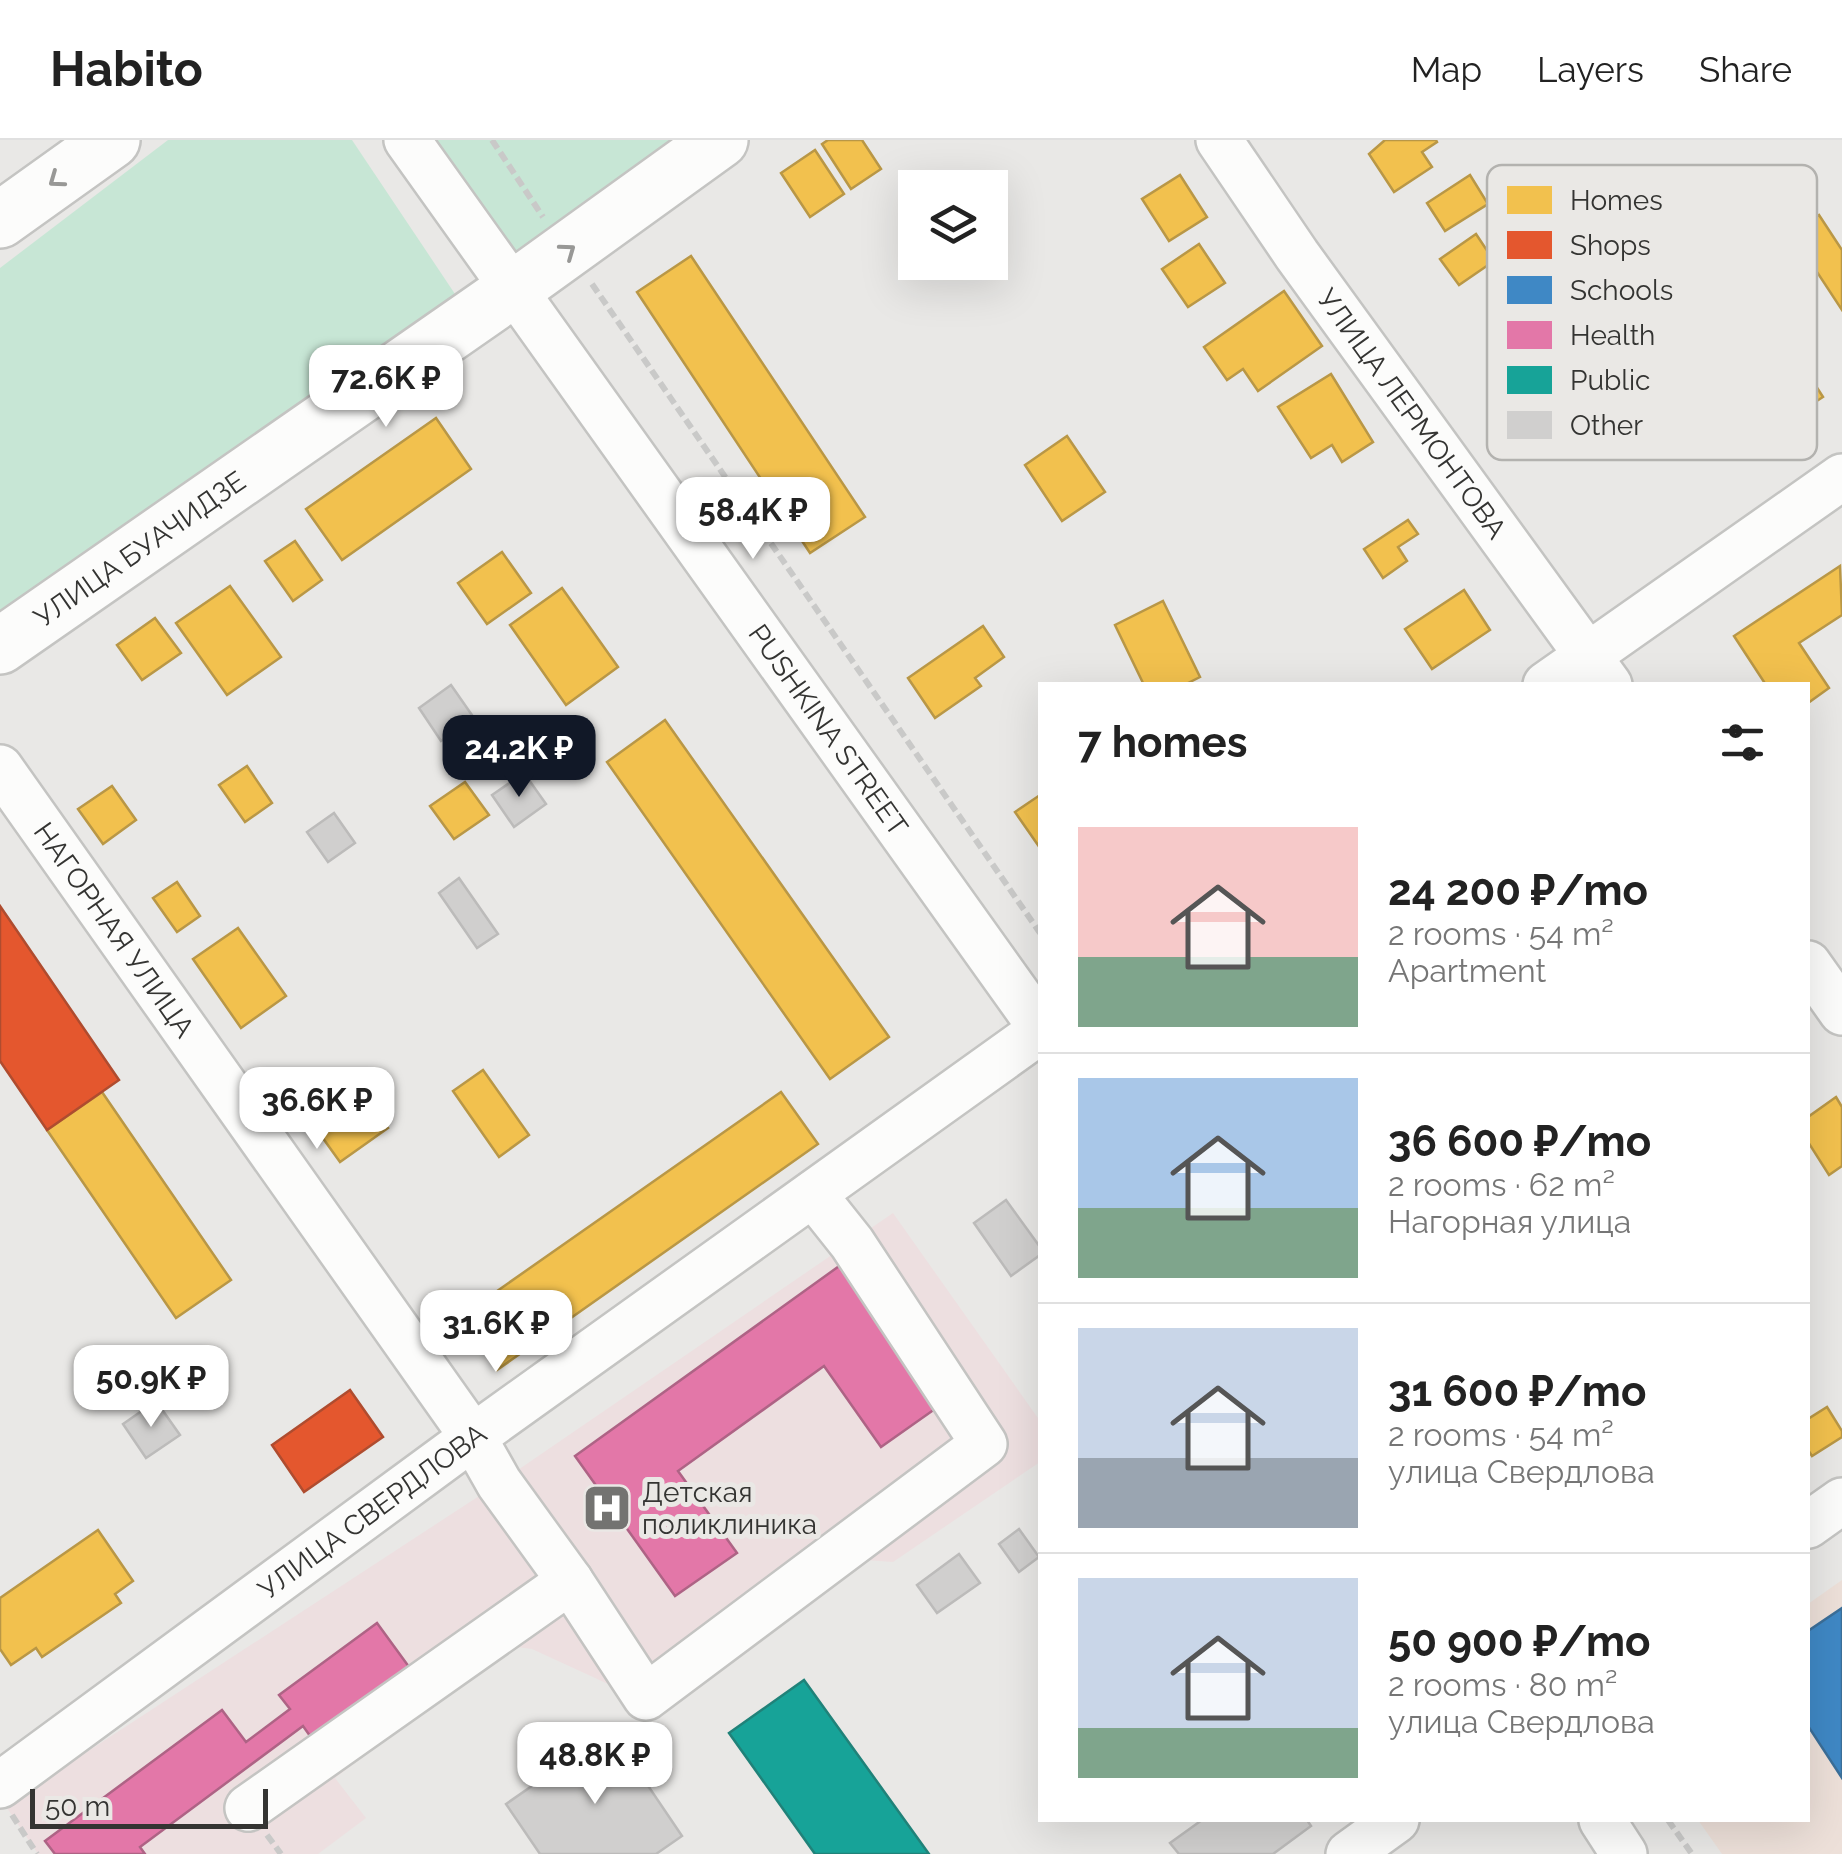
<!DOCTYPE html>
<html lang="en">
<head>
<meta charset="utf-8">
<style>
	:root { --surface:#fff; --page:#f2f2f2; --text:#222; --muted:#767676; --line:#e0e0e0; --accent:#111827 }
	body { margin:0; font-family:Raleway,sans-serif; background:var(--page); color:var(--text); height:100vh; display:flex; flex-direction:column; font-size:38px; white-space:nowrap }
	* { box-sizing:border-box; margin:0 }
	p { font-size:32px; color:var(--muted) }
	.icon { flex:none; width:55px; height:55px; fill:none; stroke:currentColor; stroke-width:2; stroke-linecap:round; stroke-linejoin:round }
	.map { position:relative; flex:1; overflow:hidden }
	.details { position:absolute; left:1038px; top:542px; width:772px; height:1140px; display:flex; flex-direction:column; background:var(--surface); border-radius:0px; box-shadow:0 10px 40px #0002 }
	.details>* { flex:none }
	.fabs { position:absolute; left:898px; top:30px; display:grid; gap:20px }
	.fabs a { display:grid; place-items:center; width:110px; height:110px; border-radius:0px; background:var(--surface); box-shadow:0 10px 40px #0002; font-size:50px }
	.scale { position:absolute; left:30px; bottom:25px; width:238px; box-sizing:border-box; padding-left:10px; border:5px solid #343432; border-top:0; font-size:28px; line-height:35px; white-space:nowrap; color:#343432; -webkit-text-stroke:8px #eae8e5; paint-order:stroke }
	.price { position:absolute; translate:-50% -85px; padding:0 22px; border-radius:20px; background:#fff; color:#222; font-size:32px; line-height:65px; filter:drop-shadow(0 2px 5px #0008) }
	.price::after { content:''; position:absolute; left:50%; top:60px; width:30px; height:22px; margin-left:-15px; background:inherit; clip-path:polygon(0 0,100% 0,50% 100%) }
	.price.active { background:var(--accent); color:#fff }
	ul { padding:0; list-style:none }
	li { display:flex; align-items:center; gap:30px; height:250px; padding:0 40px }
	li+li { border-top:2px solid var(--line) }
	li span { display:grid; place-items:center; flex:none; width:280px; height:200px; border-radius:0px; color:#555 }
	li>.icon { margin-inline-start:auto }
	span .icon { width:120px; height:120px; fill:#fffc; stroke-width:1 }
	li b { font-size:42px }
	h2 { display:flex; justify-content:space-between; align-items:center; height:120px; padding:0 40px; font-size:42px }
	header { display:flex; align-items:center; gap:60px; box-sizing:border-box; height:140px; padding:0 50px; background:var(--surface); border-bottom:2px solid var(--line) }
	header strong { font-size:48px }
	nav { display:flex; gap:55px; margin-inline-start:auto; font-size:35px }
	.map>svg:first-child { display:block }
	.education { fill:#ede0d9 }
	.medical { fill:#eddfe0 }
	.park { fill:#c7e6d5 }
	.homes { fill:#f2c14e; stroke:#b99746; stroke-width:2.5 }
	.shops { fill:#e4572e; stroke:#af4c2f; stroke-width:2.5 }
	.schools { fill:#3f88c5; stroke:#3c6f99; stroke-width:2.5 }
	.health { fill:#e377a8; stroke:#ae6385; stroke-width:2.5 }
	.public { fill:#17a398; stroke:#208279; stroke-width:2.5 }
	.building { fill:#d0cfce; stroke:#bcbbba; stroke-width:2.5 }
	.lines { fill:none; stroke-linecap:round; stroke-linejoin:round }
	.minor-casing { stroke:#c4c4c2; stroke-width:50 }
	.major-casing { stroke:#c4c4c2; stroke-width:60 }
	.path { stroke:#c9c9c8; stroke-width:6; stroke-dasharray:10 5; stroke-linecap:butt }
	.minor { stroke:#fcfcfb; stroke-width:45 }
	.major { stroke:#fcfcfb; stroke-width:55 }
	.oneway { stroke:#989896 }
	.labels { text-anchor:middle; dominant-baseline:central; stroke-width:10; stroke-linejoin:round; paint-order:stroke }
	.street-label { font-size:28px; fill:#343432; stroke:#eae8e5 }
	.poi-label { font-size:28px; fill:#343432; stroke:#eae8e5; text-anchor:start }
	.key { fill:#eae8e5; stroke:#b3b2af; stroke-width:2.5 }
	.key-label { font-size:28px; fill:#343432 }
</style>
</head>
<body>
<header>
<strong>Habito</strong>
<nav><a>Map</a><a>Layers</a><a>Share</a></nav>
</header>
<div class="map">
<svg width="1842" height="1714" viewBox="0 0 1842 1714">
	<rect width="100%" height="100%" fill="#e9e8e6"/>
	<polygon class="education" points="1842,1440 1842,1714 1722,1714 1698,1680 1808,1680 1808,1464"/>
	<polygon class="medical" points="893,1073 1040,1281 1040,1322 893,1422 851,1419 619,1549 532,1509 517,1507 502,1512 335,1638 366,1678 318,1714 38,1714 7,1668 21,1655 499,1343"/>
	<g class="park">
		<polygon points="168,0 352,0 457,157 0,484 0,128"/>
		<polygon points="425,0 680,0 507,122"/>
	</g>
	<g class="homes">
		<polygon points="828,0 862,0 881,29 851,49 822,4"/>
		<polygon points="1385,0 1436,0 1437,2 1422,12 1432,27 1394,52 1369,14"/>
		<polygon points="815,10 844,54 810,77 781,33"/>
		<polygon points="1180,35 1207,77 1169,101 1142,59"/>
		<polygon points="1470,35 1488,64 1445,91 1427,63"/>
		<polygon points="1819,75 1842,110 1842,170 1792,94"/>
		<polygon points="1476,94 1494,121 1459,145 1440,119"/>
		<polygon points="1199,104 1225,143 1188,167 1162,129"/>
		<polygon points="691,116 865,377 810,413 637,152"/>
		<polygon points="1284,151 1322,206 1258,251 1243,229 1227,240 1204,207"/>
		<polygon points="1792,209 1823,257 1783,283 1753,235"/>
		<polygon points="1331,234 1373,302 1342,322 1332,305 1311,318 1278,267"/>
		<polygon points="436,278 471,329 342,420 306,369"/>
		<polygon points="1067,296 1105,352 1062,381 1025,325"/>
		<polygon points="1408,380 1418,394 1398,407 1407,421 1383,438 1364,409"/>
		<polygon points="295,401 322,440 293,461 265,421"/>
		<polygon points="502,412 531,453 487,484 458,443"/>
		<polygon points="1840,426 1842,475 1799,503 1829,548 1808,563 1808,545 1766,545 1734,496"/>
		<polygon points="230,446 281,517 227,555 176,483"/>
		<polygon points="562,448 618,527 566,565 510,485"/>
		<polygon points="1464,450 1490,490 1432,529 1405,489"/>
		<polygon points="1163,461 1200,537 1184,545 1144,545 1115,485"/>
		<polygon points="155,478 181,513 142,540 117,505"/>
		<polygon points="983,486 1004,517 975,538 981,546 935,578 908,538"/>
		<polygon points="665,580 889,897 830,939 607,622"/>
		<polygon points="247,626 272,663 245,682 219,645"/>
		<polygon points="465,642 489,675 454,699 430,666"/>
		<polygon points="112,646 136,680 103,704 78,669"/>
		<polygon points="1040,655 1040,708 1015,672"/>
		<polygon points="177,742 200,776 177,792 153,758"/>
		<polygon points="238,788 286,856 241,888 193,819"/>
		<polygon points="483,930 529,995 499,1017 453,951"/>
		<polygon points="356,942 388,988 340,1022 307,976"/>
		<polygon points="102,952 231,1140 176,1178 47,990"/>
		<polygon points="781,952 818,1004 497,1230 460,1177"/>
		<polygon points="1836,957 1842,967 1842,1026 1829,1035 1808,1002 1808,977"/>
		<polygon points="1827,1267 1842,1291 1842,1297 1812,1316 1808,1310 1808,1279"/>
		<polygon points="98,1390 133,1441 115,1454 121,1463 42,1517 36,1508 11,1525 0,1509 0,1458"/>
	</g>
	<g class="shops">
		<polygon points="0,766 119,940 47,990 0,921"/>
		<polygon points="350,1250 383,1297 304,1352 272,1305"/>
	</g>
	<polygon class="schools" points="1842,1468 1842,1638 1808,1586 1808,1491"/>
	<g class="health">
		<polygon points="842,1124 942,1264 881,1307 824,1226 678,1331 737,1413 675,1456 575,1316"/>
		<polygon points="377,1483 412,1531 315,1603 303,1586 140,1707 145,1714 55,1714 45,1701 222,1570 246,1602 290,1569 279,1555"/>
	</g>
	<polygon class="public" points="804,1540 929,1714 815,1714 729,1593"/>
	<g class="building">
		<polygon points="451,545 474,578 441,601 419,568"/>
		<polygon points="524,633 546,664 514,687 492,655"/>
		<polygon points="334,673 355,703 328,722 307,692"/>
		<polygon points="459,738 498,794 477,808 439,753"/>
		<polygon points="1006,1060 1040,1107 1040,1115 1011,1136 974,1083"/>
		<polygon points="156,1261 180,1295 146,1318 123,1284"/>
		<polygon points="1019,1389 1039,1417 1019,1432 999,1404"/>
		<polygon points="959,1414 980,1443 937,1473 917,1445"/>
		<polygon points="611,1591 682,1696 656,1714 540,1714 506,1664"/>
		<polygon points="1202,1680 1307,1680 1311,1686 1273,1714 1179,1714 1170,1703"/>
	</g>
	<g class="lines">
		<g class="minor-casing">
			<g id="minor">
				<path id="s1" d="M 407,0 L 1040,886"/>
				<path id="s2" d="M 1219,0 L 1297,115 L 1609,545"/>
				<polyline points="1546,545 1842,337"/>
				<path id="s3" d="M 0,628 L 473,1297 L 499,1343 L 570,1441"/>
				<polyline points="1808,824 1842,872"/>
				<polyline points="1808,1385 1842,1361"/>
				<path id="s4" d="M 0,1645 L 473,1297 L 1040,891"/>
				<polyline points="248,1668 570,1441 646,1557 984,1304 852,1103 813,1054"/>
				<polyline points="1602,1680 1624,1714"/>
				<polyline points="1349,1714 1396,1680"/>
			</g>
		</g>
		<g class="major-casing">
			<g id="major">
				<polyline points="0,80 112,0"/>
				<path id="s5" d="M 0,506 L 512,150 L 720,0"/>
			</g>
		</g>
		<g class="path">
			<polyline points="492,0 543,77"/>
			<polyline points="592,144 1040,793"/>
			<polyline points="12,1675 37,1714"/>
			<polyline points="1668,1680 1692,1714"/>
			<polyline points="267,1695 281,1714"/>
		</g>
		<use href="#minor" class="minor"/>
		<use href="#major" class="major"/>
	</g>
	<defs><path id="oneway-chevron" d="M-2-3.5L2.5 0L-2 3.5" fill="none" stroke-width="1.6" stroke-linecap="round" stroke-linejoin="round" transform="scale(2.5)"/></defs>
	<g class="oneway">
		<use href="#oneway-chevron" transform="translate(56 40) rotate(144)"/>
		<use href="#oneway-chevron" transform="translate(568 111) rotate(-36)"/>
	</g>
	<defs>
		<g id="hospital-square" transform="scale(2.5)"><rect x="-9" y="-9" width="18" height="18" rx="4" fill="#737371" stroke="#eae8e5"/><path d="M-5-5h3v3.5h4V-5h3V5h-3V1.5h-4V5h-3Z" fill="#fff"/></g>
	</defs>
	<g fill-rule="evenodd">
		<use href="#hospital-square" x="607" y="1368"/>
	</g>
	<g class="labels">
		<g class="street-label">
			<text stroke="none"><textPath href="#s2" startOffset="335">УЛИЦА ЛЕРМОНТОВА</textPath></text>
			<text stroke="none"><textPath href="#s5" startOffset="170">УЛИЦА БУАЧИДЗЕ</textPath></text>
			<text stroke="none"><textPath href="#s1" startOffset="725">PUSHKINA STREET</textPath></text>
			<text stroke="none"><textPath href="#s3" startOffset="198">НАГОРНАЯ УЛИЦА</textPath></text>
			<text stroke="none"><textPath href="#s4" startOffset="462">УЛИЦА СВЕРДЛОВА</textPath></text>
		</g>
		<g class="poi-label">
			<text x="642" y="1352">Детская<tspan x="642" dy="32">поликлиника</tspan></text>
		</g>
	</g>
	<rect x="1487" y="25" width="330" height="295" rx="15" class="key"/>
	<rect x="1507" y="46" width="45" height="28" fill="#f2c14e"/>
	<rect x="1507" y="91" width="45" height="28" fill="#e4572e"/>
	<rect x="1507" y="136" width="45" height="28" fill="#3f88c5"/>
	<rect x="1507" y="181" width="45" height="28" fill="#e377a8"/>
	<rect x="1507" y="226" width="45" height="28" fill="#17a398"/>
	<rect x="1507" y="271" width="45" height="28" fill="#d0cfce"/>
	<g class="key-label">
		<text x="1570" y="70">Homes</text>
		<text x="1570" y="115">Shops</text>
		<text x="1570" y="160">Schools</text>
		<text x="1570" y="205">Health</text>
		<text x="1570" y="250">Public</text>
		<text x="1570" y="295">Other</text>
	</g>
</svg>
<div class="fabs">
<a><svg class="icon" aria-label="layers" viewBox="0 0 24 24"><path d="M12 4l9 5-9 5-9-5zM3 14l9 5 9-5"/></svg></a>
</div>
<div class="scale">50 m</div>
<b class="price" style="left:386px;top:290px">72.6K ₽</b>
<b class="price" style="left:753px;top:422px">58.4K ₽</b>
<b class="price active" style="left:519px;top:660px">24.2K ₽</b>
<b class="price" style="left:317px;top:1012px">36.6K ₽</b>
<b class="price" style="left:496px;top:1235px">31.6K ₽</b>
<b class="price" style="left:151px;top:1290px">50.9K ₽</b>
<b class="price" style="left:595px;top:1667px">48.8K ₽</b>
<section class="details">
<h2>7 homes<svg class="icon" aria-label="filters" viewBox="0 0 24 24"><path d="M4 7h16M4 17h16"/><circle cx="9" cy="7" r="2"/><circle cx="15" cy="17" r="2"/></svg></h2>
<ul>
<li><span style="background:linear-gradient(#f6c9c9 65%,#7fa58c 0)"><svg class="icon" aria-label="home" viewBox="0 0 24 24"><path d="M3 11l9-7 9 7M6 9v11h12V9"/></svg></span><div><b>24 200 ₽/mo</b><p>2 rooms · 54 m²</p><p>Apartment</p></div></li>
<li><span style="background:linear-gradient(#a9c7e8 65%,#7fa58c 0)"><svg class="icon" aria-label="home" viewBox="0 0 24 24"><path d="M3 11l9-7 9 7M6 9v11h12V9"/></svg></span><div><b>36 600 ₽/mo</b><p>2 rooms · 62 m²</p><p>Нагорная улица</p></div></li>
<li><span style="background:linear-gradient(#c9d6e8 65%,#9aa5b1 0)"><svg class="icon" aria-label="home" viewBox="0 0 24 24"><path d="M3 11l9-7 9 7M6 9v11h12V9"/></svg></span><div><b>31 600 ₽/mo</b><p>2 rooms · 54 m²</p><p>улица Свердлова</p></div></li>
<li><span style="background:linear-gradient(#c9d6e8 75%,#7fa58c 0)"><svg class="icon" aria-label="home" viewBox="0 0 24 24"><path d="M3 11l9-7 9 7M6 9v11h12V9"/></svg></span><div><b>50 900 ₽/mo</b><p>2 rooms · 80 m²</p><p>улица Свердлова</p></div></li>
</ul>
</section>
</div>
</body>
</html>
